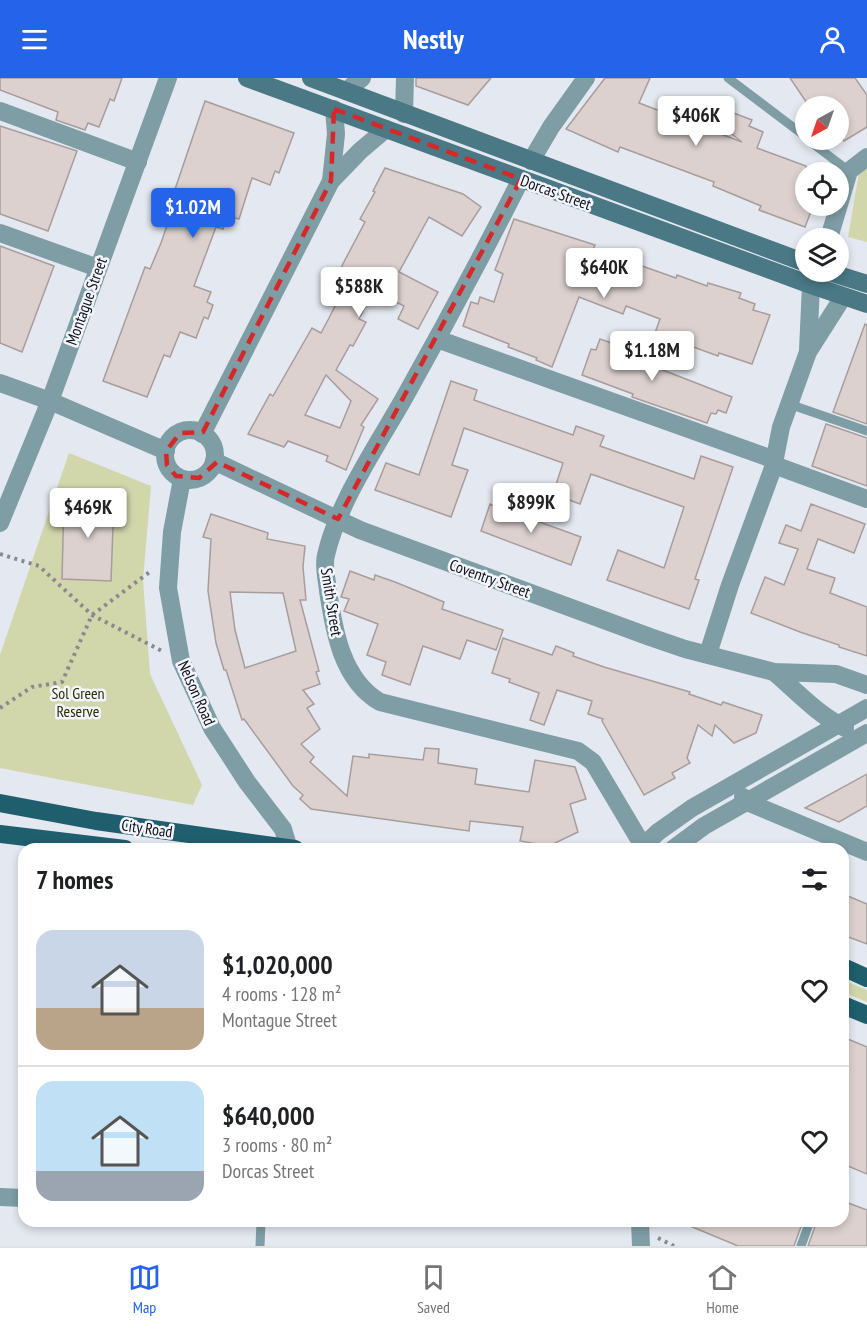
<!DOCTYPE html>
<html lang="en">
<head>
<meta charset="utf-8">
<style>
	:root { --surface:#fff; --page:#f6f6f6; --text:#202124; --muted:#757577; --line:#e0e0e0; --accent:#2563eb }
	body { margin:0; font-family:"PT Sans Narrow",sans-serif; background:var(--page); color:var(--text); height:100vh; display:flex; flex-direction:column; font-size:22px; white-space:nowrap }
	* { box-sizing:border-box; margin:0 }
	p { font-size:20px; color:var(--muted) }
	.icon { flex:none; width:33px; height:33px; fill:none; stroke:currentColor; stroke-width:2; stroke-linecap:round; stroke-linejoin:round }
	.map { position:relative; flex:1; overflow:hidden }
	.details { position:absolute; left:18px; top:765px; width:831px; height:384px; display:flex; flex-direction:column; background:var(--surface); border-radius:18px; box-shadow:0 3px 9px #0003 }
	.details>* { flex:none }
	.needle { width:39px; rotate:220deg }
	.buttons { position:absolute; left:795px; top:18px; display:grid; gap:12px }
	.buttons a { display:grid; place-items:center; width:54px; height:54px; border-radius:50%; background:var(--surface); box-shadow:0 3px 9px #0003; font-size:30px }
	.price { position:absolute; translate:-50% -51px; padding:0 14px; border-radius:6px; background:#fff; color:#222; font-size:20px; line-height:39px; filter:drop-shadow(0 2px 3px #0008) }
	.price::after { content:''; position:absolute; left:50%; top:36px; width:18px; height:14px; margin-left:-9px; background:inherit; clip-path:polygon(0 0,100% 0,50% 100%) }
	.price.on { background:var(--accent); color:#fff }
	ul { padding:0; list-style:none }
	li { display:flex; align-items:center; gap:18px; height:150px; padding:0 18px }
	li+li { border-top:2px solid var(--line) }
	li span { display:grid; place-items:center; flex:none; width:168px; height:120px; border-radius:18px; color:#555 }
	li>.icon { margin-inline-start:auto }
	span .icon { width:72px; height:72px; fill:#fffc; stroke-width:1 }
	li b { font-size:26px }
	h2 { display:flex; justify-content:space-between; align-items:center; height:72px; padding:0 18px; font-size:26px }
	header { display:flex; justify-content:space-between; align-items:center; height:78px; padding:0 18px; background:var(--accent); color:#fff; font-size:27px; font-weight:700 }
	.dock { display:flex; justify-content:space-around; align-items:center; height:84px; border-top:2px solid var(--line); background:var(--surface); font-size:16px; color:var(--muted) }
	.dock a { display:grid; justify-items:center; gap:3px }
	.dock .on { color:var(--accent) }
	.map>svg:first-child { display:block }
	.green { fill:#d1d6ab }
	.building { fill:#dcd1cf; stroke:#a79d9b; stroke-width:1.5; fill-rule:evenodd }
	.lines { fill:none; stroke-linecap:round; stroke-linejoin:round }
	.path { stroke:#888a90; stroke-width:4; stroke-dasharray:3 4.5; stroke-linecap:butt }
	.lane { stroke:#7f9da5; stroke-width:9 }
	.street { stroke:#7f9da5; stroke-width:18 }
	.secondary { stroke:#4a7885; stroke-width:18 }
	.primary { stroke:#1e5e6d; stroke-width:18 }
	.marked { fill:none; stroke:#d62828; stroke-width:4.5; stroke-dasharray:12 8; stroke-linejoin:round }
	.labels { text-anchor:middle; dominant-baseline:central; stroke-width:5; stroke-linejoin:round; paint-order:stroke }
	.street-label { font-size:16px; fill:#101114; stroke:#f2f5fe }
	.park-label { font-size:16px; fill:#2b2e00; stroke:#f2f5fe }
</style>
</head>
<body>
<header><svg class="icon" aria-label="menu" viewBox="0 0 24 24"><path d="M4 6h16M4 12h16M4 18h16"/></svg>Nestly<svg class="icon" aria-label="person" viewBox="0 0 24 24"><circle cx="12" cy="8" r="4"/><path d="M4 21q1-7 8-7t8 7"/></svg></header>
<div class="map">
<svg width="867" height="1168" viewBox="0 0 867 1168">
	<rect width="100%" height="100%" fill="#e4e8f0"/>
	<g class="green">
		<polygon points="867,91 867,164 848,159 859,95"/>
		<polygon points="69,375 151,408 143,502 150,596 202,707 193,727 0,690 0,577"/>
		<polygon points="843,902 867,912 867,924 843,914"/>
	</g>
	<g class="building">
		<polygon points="0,0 122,0 114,23 110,21 99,49 88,45 85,52 56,42 58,34 0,12"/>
		<polygon points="416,0 491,0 468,27 416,8"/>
		<polygon points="605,0 650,0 639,25 742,64 689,22 691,19 752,42 749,48 763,54 757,70 806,88 806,128 813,128 805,149 759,132 761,128 713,108 714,104 620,69 618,74 566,51"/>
		<polygon points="790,0 855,0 867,17 867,49 844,63 838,54 838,28 809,28"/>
		<polygon points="205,23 294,55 279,95 275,93 270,107 252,100 239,141 228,138 223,151 216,149 194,208 211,214 207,224 213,227 208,241 204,239 196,260 180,254 170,279 164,277 147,319 103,303 145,189 150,191 161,165 174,127 170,126"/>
		<polygon points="0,48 77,73 48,153 0,136"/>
		<path d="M 385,90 L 463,116 L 481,129 L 462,158 L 429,139 L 399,194 L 438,214 L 418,251 L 398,241 L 404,228 L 374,212 L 359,241 L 366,244 L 353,268 L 350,267 L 336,292 L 378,321 L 361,347 L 364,349 L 346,392 L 326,383 L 328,378 L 288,363 L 284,369 L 248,356 L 270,316 L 273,318 L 312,250 L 321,255 L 329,240 L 336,226 L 325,220 L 365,144 L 360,141 L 375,114 L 373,113 ZM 326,297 L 351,323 L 340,350 L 305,337 Z"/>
		<polygon points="514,141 595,167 590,179 625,192 628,183 676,200 677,197 707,208 708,205 741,215 739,220 755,226 753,232 770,237 752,286 719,275 718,278 655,255 660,241 626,228 623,236 579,219 552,289 536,282 537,280 508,269 509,266 463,248 471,224 478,226 480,219 494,224 503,196 495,192"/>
		<polygon points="0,168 54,188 22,274 0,265"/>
		<polygon points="865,246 867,247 867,346 833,334"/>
		<polygon points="600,261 658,281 655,289 732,319 726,335 718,332 716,336 711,335 707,345 632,319 633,316 582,297 591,271 596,272"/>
		<polygon points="451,303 477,312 474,322 573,357 576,348 604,358 600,368 694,401 701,378 733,389 695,501 699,502 689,531 607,502 618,472 664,490 684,429 591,396 580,426 553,416 563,385 464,350 452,387 468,392 451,439 375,412 386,385 419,397"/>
		<polygon points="826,346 867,360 867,408 812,388"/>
		<polygon points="64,420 114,421 111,503 62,501"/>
		<polygon points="490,426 581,459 571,487 481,453"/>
		<polygon points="811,426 865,446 854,475 818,461 807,491 835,500 830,515 867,529 867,578 839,569 839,567 800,554 751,535 765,499 784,507 798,471 779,465 786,447 801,453"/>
		<path d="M 211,436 L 268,455 L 267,461 L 305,468 L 303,489 L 306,522 L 300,522 L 319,593 L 316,594 L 320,606 L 303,612 L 314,626 L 307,630 L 320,651 L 301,666 L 314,679 L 310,684 L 347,718 L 353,678 L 369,680 L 369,676 L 423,682 L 425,670 L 439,671 L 438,685 L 477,691 L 475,706 L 529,714 L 535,682 L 575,689 L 586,721 L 570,726 L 578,754 L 549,768 L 520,763 L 523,749 L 470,743 L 469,753 L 311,731 L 300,721 L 303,717 L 293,708 L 244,641 L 242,642 L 226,592 L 224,592 L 216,565 L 208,513 L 211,461 L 203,459 ZM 230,514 L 283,515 L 296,573 L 245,590 L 235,552 Z"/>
		<polygon points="350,493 374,502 375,497 395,504 444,524 442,531 503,552 496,572 467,562 460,581 423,568 410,607 382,597 386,584 367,577 378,546 344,533 349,521 341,519"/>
		<polygon points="503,560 552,577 556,568 574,575 573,578 604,589 690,614 689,616 721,627 723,624 762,637 756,655 734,665 715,647 712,658 698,647 687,680 690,685 672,695 675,700 644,717 602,643 603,641 588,636 592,623 557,612 544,647 530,642 539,615 509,604 510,601 492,595"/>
		<polygon points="867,696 867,728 839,744 805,730"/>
		<polygon points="843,816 867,826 867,866 843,857"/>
		<polygon points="843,959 867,969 867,1096 843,1086"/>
		<polygon points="843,1123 867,1132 867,1168 808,1168 817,1143 843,1143"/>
		<polygon points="678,1143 803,1143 794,1168 738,1168"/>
	</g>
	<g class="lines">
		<g class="path">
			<polyline points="0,476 39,488 92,537 162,573"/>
			<polyline points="0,630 32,609 62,604 92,537 151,493"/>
			<polyline points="658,1160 674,1168"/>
		</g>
		<g class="lane">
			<polyline points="728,0 806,59"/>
			<polyline points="808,62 849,93"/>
			<polyline points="789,326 867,353"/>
			<polyline points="260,1168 261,1143"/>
			<polyline points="801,1168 810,1143"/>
		</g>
		<g class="street">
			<polyline points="346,13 362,0"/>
			<polyline points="0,33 138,84"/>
			<polyline points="404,36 405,0"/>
			<polyline points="531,83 551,49 586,0"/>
			<path d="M 521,101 C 483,176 444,249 403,322 C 376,369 338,425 326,477 C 323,488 327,501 328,513 C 334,553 342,602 380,624 L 578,673 L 593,684 L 643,768"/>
			<polyline points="331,103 336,56 334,31"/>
			<polyline points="0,155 98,190"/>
			<polyline points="829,160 849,93 867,79"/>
			<polyline points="437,261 775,382"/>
			<polyline points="808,272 811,207"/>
			<polyline points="0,305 50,323 166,373"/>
			<circle cx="190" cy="377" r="25"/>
			<polyline points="202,356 331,103 360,73 386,51"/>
			<polyline points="214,383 360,452 650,559 685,571 774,594 836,596 867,607"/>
			<polyline points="774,387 867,421"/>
			<polyline points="182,401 172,454 168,510 181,583 212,650 247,704 283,751 289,771"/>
			<polyline points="0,445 50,323 168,0"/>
			<polyline points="708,576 730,507 773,390 781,349 808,274 843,219"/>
			<path d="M 774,594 C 796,613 818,637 845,650"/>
			<polyline points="743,719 747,724 867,774"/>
			<polyline points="640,771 658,754 692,730 867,630"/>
			<polyline points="673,771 704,748 867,655"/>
			<polyline points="0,1119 24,1120"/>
			<polyline points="640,1143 641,1168"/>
		</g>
		<g class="secondary">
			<polyline points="247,0 811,207 867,226"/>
			<polyline points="311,0 806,185"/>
			<polyline points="829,194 867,206"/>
		</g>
		<g class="primary">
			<polyline points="0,725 96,743 295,771"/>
			<polyline points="0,756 125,771"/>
			<polyline points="843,889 867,900"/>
			<polyline points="843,927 867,937"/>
		</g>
	</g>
	<path class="marked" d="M 334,31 L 521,101 L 338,441 L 217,384 L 199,400 L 176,398 L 167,387 L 166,373 L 180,355 L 203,354 L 331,103 Z"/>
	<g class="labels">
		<g class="street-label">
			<text transform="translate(556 114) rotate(20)">Dorcas Street</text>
			<text transform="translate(86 223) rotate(-70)">Montague Street</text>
			<text transform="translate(490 500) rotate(20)">Coventry Street</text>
			<text transform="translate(332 524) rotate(81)">Smith Street</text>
			<text transform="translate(197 615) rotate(66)">Nelson Road</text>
			<text transform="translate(147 750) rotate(8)">City Road</text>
		</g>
		<g class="park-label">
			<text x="78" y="615">Sol Green<tspan x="78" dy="18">Reserve</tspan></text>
		</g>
	</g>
</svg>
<div class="buttons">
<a><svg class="needle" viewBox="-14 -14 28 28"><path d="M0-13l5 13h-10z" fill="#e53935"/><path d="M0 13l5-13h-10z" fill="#757577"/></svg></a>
<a><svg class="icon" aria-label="locate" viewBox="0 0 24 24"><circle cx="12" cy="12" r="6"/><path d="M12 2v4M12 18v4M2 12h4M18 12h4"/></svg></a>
<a><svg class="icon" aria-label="layers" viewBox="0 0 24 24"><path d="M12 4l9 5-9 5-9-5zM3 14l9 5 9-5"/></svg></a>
</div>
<b class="price" style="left:696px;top:69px">$406K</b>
<b class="price on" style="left:193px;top:161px">$1.02M</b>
<b class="price" style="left:604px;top:221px">$640K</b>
<b class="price" style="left:359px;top:240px">$588K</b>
<b class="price" style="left:652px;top:304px">$1.18M</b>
<b class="price" style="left:531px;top:456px">$899K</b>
<b class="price" style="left:88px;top:461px">$469K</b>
<section class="details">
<h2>7 homes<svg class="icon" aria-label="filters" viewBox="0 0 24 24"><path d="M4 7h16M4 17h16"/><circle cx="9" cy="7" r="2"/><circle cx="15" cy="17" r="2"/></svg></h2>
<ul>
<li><span style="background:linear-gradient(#c9d6e8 65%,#b9a48a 0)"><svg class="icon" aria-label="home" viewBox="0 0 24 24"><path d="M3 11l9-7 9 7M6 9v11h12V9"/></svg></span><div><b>$1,020,000</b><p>4 rooms · 128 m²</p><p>Montague Street</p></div><svg class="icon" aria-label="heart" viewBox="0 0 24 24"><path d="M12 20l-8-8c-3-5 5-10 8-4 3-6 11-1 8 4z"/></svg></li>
<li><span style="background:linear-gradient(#bfe0f5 75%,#9aa5b1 0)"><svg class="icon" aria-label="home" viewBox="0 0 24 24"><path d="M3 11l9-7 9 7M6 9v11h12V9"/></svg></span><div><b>$640,000</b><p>3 rooms · 80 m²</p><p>Dorcas Street</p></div><svg class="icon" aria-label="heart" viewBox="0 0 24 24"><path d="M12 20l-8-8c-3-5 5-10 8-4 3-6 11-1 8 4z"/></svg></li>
</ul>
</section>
</div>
<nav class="dock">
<a class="on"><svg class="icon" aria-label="map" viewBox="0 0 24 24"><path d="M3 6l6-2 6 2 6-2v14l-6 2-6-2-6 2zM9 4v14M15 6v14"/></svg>Map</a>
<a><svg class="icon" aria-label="saved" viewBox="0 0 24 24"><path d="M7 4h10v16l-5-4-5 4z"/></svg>Saved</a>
<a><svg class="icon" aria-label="home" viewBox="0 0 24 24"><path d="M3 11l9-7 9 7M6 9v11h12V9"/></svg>Home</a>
</nav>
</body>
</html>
